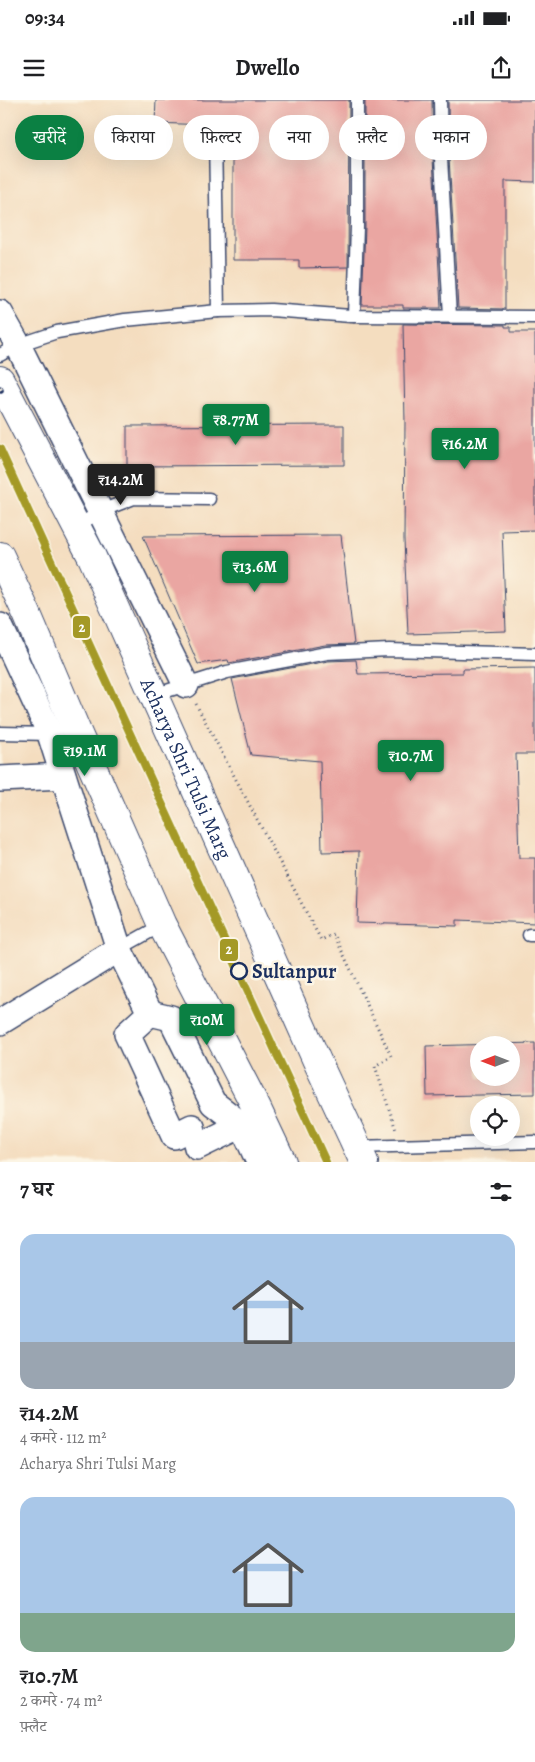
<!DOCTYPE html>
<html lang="hi">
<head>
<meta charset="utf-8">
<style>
	:root { --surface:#fff; --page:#f2f2f2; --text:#202124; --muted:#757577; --accent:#0b8043 }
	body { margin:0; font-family:Alegreya,"Noto Serif Devanagari",serif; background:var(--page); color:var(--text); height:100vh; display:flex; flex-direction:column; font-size:19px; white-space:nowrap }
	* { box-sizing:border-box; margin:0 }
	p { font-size:16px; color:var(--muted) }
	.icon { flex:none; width:28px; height:28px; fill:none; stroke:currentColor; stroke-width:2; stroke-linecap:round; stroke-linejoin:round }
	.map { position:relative; height:1062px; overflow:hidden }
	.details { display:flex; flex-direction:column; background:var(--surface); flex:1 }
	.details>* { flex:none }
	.top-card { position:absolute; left:15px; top:15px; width:505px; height:45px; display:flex; gap:10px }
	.needle { width:32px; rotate:270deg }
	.tools { position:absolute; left:470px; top:936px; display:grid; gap:10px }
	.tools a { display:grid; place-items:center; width:50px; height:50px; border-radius:50%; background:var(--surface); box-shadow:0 5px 20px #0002; font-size:25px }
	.price { position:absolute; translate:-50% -42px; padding:0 11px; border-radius:5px; background:var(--accent); color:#fff; font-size:16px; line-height:32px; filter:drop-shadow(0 1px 2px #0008) }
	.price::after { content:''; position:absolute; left:50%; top:30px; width:15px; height:11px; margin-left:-8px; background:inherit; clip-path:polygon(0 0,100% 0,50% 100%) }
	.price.active { background:#222; color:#fff }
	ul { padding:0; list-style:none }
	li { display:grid; align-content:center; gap:10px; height:265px; padding:0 20px }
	li span { display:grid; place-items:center; height:155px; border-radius:15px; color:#555 }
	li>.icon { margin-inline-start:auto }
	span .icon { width:90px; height:90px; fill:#fffc; stroke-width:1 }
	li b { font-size:21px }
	h2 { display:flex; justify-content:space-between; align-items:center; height:60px; padding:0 20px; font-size:21px }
	.chip { padding:0 18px; border-radius:22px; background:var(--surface); box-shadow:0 5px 20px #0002; font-size:18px; line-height:45px }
	.chip.active { background:var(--accent); color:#fff }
	.status { display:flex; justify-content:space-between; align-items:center; height:35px; padding:0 25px; background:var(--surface); direction:ltr }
	.status svg { height:14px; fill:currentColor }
	header { display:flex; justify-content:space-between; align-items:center; height:65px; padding:0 20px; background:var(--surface); font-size:22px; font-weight:600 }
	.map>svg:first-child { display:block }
	.building { fill:#eaa6a2; fill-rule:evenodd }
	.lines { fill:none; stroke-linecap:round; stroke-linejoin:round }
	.service-casing { stroke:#3c496d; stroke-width:15 }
	.minor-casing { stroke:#3c496d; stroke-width:28 }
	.trunk-casing { stroke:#3c496d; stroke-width:30 }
	.path { stroke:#3c496d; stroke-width:3; stroke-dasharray:1 4; stroke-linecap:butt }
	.service { stroke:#fff; stroke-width:12 }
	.minor { stroke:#fff; stroke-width:25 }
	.trunk { stroke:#fff; stroke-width:28 }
	.rail-casing { stroke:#1b2f5e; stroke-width:5.5 }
	.rail { stroke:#fcf5e5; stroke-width:4; stroke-dasharray:11; stroke-linecap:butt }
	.metro-1-casing { stroke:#fcf5e5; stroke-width:11 }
	.metro-1 { stroke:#a49926; stroke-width:8 }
	.stop-dot { fill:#fcf5e5; stroke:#1b2f5e; stroke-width:2.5 }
	.labels { text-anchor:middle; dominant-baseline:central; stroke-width:5; stroke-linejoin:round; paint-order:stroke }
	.street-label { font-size:20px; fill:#1b2f5e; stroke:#fcf5e5 }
	.stop-label { font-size:20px; font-weight:bold; fill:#1b2f5e; stroke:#fcf5e5; text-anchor:start }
	.line-badge { stroke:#fcf5e5; stroke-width:2 }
	.badge-label { font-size:14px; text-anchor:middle; font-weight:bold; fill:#fff }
</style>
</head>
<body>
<div class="status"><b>09:34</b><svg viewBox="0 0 49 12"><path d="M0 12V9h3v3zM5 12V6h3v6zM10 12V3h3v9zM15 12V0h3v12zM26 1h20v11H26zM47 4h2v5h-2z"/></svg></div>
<header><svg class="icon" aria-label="menu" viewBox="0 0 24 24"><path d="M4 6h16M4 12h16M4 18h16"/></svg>Dwello<svg class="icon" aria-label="share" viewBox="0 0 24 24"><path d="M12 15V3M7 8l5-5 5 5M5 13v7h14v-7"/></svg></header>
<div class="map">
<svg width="535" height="1062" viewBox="0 0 535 1062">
	<rect width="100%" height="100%" fill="#fcf5e5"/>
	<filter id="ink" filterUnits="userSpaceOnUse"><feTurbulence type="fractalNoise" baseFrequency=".02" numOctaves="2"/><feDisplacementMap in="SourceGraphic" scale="10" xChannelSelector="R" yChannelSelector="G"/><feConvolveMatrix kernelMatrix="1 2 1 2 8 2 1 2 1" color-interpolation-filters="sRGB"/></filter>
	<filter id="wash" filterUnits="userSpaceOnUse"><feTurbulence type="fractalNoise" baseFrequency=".0096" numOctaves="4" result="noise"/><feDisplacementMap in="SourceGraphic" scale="20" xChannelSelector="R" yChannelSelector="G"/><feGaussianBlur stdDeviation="1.12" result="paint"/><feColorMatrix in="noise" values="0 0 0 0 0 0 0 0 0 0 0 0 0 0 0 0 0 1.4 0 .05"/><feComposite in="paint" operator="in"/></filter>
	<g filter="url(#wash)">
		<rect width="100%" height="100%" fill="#f4ddbf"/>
		<g id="blocks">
			<g class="building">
				<polygon points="156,0 349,0 348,167 299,168 299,160 233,160 233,26 155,23"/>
				<polygon points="365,0 432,0 433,58 441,208 403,208 403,205 362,205 365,127"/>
				<polygon points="448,0 535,0 535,82 505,81 505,209 458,208 449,58"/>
				<polygon points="403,224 505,225 505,227 511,227 511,232 535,232 535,430 502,431 506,531 408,534 404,439 405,322"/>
				<polygon points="344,325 344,365 127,366 127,326"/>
				<polygon points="341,435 354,544 325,545 229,563 228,560 198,564 143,436"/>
				<polygon points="356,560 358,574 463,573 463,569 535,568 535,654 516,654 519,758 535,758 535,823 457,820 457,826 357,823 359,751 322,752 320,661 251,655 232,579 328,561"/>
				<path d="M 535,943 L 535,994 L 427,996 L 426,946 ZM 479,945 L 511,945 L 511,978 L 479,978 Z"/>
			</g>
		</g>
	</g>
	<g filter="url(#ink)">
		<use href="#blocks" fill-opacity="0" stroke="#3c496d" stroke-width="1"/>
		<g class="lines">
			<g class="service-casing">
				<g id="service">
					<polyline points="440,0 441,58 450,216"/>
					<polyline points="215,35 218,211"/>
					<polyline points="354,216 357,127 357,0"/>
					<polyline points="0,255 18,245 57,232 125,220 218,211 271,210 351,216 535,217"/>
					<polyline points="76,427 101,411 134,398 209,399"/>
					<polyline points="154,595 227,572 327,553 389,550 535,554"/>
					<polyline points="0,633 52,634"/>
					<polyline points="529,835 535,835"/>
					<polyline points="119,849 162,825"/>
					<polyline points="357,1047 535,1042"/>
				</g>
			</g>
			<g class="minor-casing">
				<g id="minor">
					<polyline points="0,213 18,245 186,585"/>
					<polyline points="0,526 50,634 119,849 150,913 127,934 174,1036 192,1027 197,1047 242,1025 259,1062"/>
					<polyline points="0,679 63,676"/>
					<polyline points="150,913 171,918 213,1003 242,1025"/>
					<polyline points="0,922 119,849"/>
				</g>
			</g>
			<g class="trunk-casing">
				<g id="trunk">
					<path id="s1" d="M 0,280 L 92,457 L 317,961 L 364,1062"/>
					<polyline points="0,456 27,514 77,632 162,825 257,1009 282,1062"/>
				</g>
			</g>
			<polyline class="path" points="196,604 321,840 334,834 391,956 375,966 396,1030"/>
			<use href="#service" class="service"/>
			<use href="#minor" class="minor"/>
			<use href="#trunk" class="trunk"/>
			<g class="rail-casing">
				<polyline id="rail" points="0,288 1,290"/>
			</g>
			<use href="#rail" class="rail"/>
			<g class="metro-1-casing">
				<polyline id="metro-1" points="0,349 326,1062"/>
			</g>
			<use href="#metro-1" class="metro-1"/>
		</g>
	</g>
	<circle class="stop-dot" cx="239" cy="871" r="8"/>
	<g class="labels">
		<g class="street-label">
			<text stroke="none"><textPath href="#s1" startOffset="431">Acharya Shri Tulsi Marg</textPath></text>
		</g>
		<g class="stop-label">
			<text x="252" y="871">Sultanpur</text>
		</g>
	</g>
	<g class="line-badge">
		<rect x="72" y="515" width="19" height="24" rx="5" fill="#a49926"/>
		<rect x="219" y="838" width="20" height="24" rx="5" fill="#a49926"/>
	</g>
	<g class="badge-label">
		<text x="82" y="532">2</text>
		<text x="229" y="854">2</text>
	</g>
</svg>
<div class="tools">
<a><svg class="needle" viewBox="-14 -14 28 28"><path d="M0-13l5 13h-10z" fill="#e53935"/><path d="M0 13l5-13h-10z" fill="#757577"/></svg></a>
<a><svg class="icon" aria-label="locate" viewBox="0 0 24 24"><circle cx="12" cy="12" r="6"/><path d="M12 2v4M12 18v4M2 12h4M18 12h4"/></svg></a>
</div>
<b class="price" style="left:236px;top:346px">₹8.77M</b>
<b class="price" style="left:465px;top:370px">₹16.2M</b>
<b class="price active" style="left:121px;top:406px">₹14.2M</b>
<b class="price" style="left:255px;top:493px">₹13.6M</b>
<b class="price" style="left:85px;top:677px">₹19.1M</b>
<b class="price" style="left:411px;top:682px">₹10.7M</b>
<b class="price" style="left:207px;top:946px">₹10M</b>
<div class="top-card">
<a class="chip active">खरीदें</a>
<a class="chip">किराया</a>
<a class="chip">फ़िल्टर</a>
<a class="chip">नया</a>
<a class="chip">फ़्लैट</a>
<a class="chip">मकान</a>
</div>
</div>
<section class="details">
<h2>7 घर<svg class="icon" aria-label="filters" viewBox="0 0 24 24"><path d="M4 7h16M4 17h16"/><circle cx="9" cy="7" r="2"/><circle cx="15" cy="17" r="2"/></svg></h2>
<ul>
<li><span style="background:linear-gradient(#a9c7e8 70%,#9aa5b1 0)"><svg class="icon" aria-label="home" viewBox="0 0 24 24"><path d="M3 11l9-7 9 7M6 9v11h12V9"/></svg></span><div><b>₹14.2M</b><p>4 कमरे · 112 m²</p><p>Acharya Shri Tulsi Marg</p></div></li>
<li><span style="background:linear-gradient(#a9c7e8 75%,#7fa58c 0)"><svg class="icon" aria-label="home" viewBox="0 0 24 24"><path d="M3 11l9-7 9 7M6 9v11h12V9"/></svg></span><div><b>₹10.7M</b><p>2 कमरे · 74 m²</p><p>फ़्लैट</p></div></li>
</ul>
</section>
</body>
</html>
